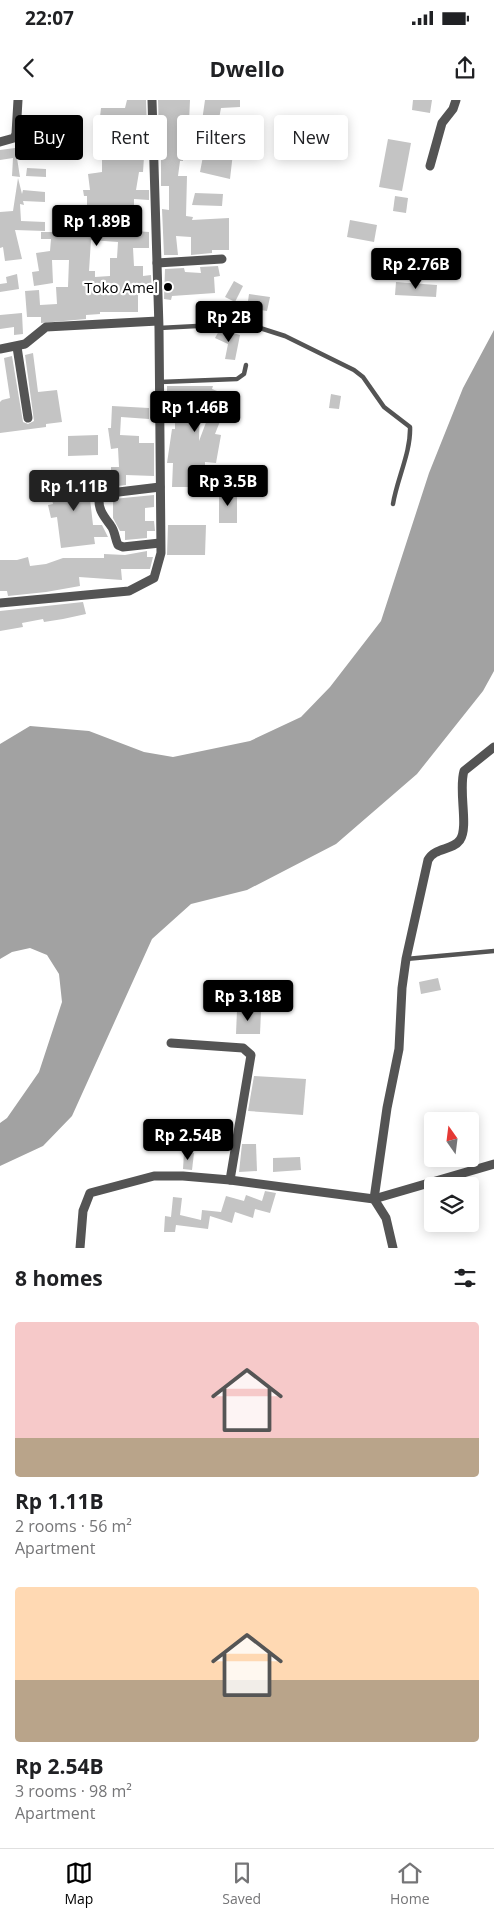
<!DOCTYPE html>
<html lang="en">
<head>
<meta charset="utf-8">
<style>
	:root { --surface:#fff; --page:#f2f2f2; --text:#202124; --muted:#757577; --line:#e0e0e0; --accent:#000 }
	body { margin:0; font-family:"Open Sans",sans-serif; background:var(--page); color:var(--text); height:100vh; display:flex; flex-direction:column; font-size:19px; white-space:nowrap }
	* { box-sizing:border-box; margin:0 }
	p { font-size:16px; color:var(--muted) }
	.icon { flex:none; width:28px; height:28px; fill:none; stroke:currentColor; stroke-width:2; stroke-linecap:round; stroke-linejoin:round }
	.map { position:relative; height:1148px; overflow:hidden }
	.drawer { display:flex; flex-direction:column; background:var(--surface); flex:1 }
	.drawer>* { flex:none }
	.guide { position:absolute; left:15px; top:15px; width:465px; height:45px; display:flex; gap:10px }
	.needle { width:32px; rotate:346deg }
	.controls { position:absolute; left:424px; top:1012px; display:grid; gap:10px }
	.controls a { display:grid; place-items:center; width:55px; height:55px; border-radius:5px; background:var(--surface); box-shadow:0 2px 12px #0003; font-size:25px }
	.price { position:absolute; translate:-50% -42px; padding:0 11px; border-radius:5px; background:var(--accent); color:#fff; font-size:16px; line-height:32px; filter:drop-shadow(0 1px 2px #0008) }
	.price::after { content:''; position:absolute; left:50%; top:30px; width:15px; height:11px; margin-left:-8px; background:inherit; clip-path:polygon(0 0,100% 0,50% 100%) }
	.price.selected { background:#222; color:#fff }
	ul { padding:0; list-style:none }
	li { display:grid; align-content:center; gap:10px; height:265px; padding:0 15px }
	li span { display:grid; place-items:center; height:155px; border-radius:5px; color:#555 }
	li>.icon { margin-inline-start:auto }
	span .icon { width:90px; height:90px; fill:#fffc; stroke-width:1 }
	li b { font-size:21px }
	h2 { display:flex; justify-content:space-between; align-items:center; height:60px; padding:0 15px; font-size:21px }
	.pill { padding:0 18px; border-radius:5px; background:var(--surface); box-shadow:0 2px 12px #0003; font-size:18px; line-height:45px }
	.pill.selected { background:var(--accent); color:#fff }
	.status { display:flex; justify-content:space-between; align-items:center; height:35px; padding:0 25px; background:var(--surface); direction:ltr }
	.status svg { height:14px; fill:currentColor }
	header { display:flex; justify-content:space-between; align-items:center; height:65px; padding:0 15px; background:var(--surface); font-size:22px; font-weight:700 }
	.menu { display:flex; justify-content:space-around; align-items:center; height:70px; border-top:1px solid var(--line); background:var(--surface); font-size:14px; color:var(--muted) }
	.menu a { display:grid; justify-items:center; gap:2px }
	.menu .selected { color:var(--accent) }
	.map>svg:first-child { display:block }
	.water { fill:#a2a2a2 }
	.building { fill:#c4c4c4; fill-rule:evenodd }
	.lines { fill:none; stroke-linecap:round; stroke-linejoin:round }
	.service { stroke:#545454; stroke-width:4.5 }
	.minor { stroke:#545454; stroke-width:9 }
	.poi-dot { fill:#000; stroke:#fff; stroke-width:2 }
	.labels { text-anchor:middle; dominant-baseline:central; stroke-width:4.5; stroke-linejoin:round; paint-order:stroke }
	.poi-label { font-size:15px; fill:#000; stroke:#fff; text-anchor:end }
</style>
</head>
<body>
<div class="status"><b>22:07</b><svg viewBox="0 0 49 12"><path d="M0 12V9h3v3zM5 12V6h3v6zM10 12V3h3v9zM15 12V0h3v12zM26 1h20v11H26zM47 4h2v5h-2z"/></svg></div>
<header><svg class="icon" aria-label="back" viewBox="0 0 24 24"><path d="M15 5l-7 7 7 7"/></svg>Dwello<svg class="icon" aria-label="share" viewBox="0 0 24 24"><path d="M12 15V3M7 8l5-5 5 5M5 13v7h14v-7"/></svg></header>
<div class="map">
<svg width="494" height="1148" viewBox="0 0 494 1148">
	<rect width="100%" height="100%" fill="#fff"/>
	<polygon class="water" points="494,230 494,571 483,591 417,674 336,744 247,790 191,804 152,839 72,1016 43,1046 0,1066 0,1023 7,1018 39,972 62,902 59,874 47,855 30,848 12,852 0,859 0,644 30,626 89,631 144,652 173,657 250,641 301,617 330,587 381,521 429,373 463,288"/>
	<g class="building">
		<polygon points="127,0 146,0 147,30 99,26 101,8 125,8"/>
		<polygon points="158,0 190,0 189,22 184,22 183,36 186,36 185,39 189,40 189,49 184,49 183,61 180,61 178,76 187,76 186,116 193,117 192,120 229,118 229,150 212,150 212,153 191,155 191,137 176,136 178,155 164,155 162,109 169,110 169,86 161,86 161,32 159,32"/>
		<polygon points="205,0 240,0 240,7 221,8 218,24 202,21"/>
		<polygon points="413,0 432,0 430,13 412,10"/>
		<polygon points="45,19 71,25 68,41 54,39 50,59 30,55 32,45 39,46"/>
		<polygon points="388,39 411,43 402,91 379,87"/>
		<polygon points="199,41 234,44 230,79 200,72 204,51 197,50"/>
		<path d="M 102,42 L 128,43 L 127,57 L 144,57 L 143,72 L 139,72 L 136,90 L 149,90 L 149,100 L 134,99 L 134,131 L 149,132 L 149,148 L 133,148 L 134,166 L 143,166 L 143,176 L 151,175 L 152,194 L 138,194 L 138,212 L 100,212 L 100,214 L 86,215 L 86,219 L 41,223 L 41,217 L 27,217 L 25,191 L 39,190 L 40,205 L 57,204 L 56,187 L 68,187 L 69,160 L 52,160 L 53,183 L 34,186 L 32,172 L 39,171 L 36,153 L 50,151 L 51,139 L 41,139 L 41,132 L 58,132 L 58,114 L 87,113 L 87,96 L 84,96 L 83,90 L 90,90 L 88,74 L 102,72 ZM 91,140 L 118,142 L 117,158 L 110,158 L 110,176 L 95,177 L 95,171 L 89,171 Z"/>
		<polygon points="15,48 17,58 20,77 12,76 13,58 0,60 0,50"/>
		<polygon points="27,68 46,69 46,77 26,76"/>
		<polygon points="18,78 22,94 23,90 45,92 45,102 23,101 24,105 20,104 21,121 45,122 45,131 15,130 22,159 5,161 3,147 0,148 0,112 13,111"/>
		<polygon points="195,93 223,94 222,106 192,105"/>
		<polygon points="395,96 408,98 406,113 393,111"/>
		<polygon points="350,120 377,125 374,142 347,137"/>
		<polygon points="218,166 220,176 214,177 215,193 172,196 171,200 164,199 165,169 184,168 185,172 201,173 200,167"/>
		<polygon points="17,174 19,189 0,192 0,184 7,183 6,177"/>
		<polygon points="234,181 243,186 235,202 225,197"/>
		<polygon points="396,182 437,185 436,197 395,195"/>
		<polygon points="249,194 270,197 267,211 247,208"/>
		<polygon points="22,213 23,234 14,235 14,227 0,229 0,215"/>
		<polygon points="220,229 240,235 235,260 225,259 228,244 215,238"/>
		<polygon points="33,253 38,292 57,290 62,322 46,324 46,327 0,333 0,302 2,300 10,298 4,258 12,256 23,322 28,324 34,321 25,255"/>
		<path d="M 167,286 L 213,286 L 212,289 L 230,296 L 215,334 L 221,335 L 216,363 L 205,362 L 205,387 L 172,387 L 173,363 L 167,363 L 172,329 L 175,329 L 175,318 L 178,318 L 179,296 L 167,296 ZM 200,296 L 216,296 L 199,341 Z"/>
		<polygon points="331,294 341,296 339,309 329,308"/>
		<polygon points="112,306 149,308 149,319 121,317 120,335 139,336 139,343 154,343 154,376 126,375 126,385 117,386 118,377 111,377 111,367 119,367 118,348 111,349 108,328 111,328"/>
		<polygon points="98,335 98,355 68,356 68,336"/>
		<polygon points="87,372 93,425 102,425 108,437 94,437 95,444 61,448 57,417 51,418 48,405 53,404 49,384 67,381 66,376"/>
		<rect x="219" y="391" width="18" height="32"/>
		<polygon points="154,395 154,407 145,408 145,421 154,421 155,431 147,431 147,438 125,440 125,431 120,431 113,418 113,399"/>
		<polygon points="168,425 206,425 205,455 167,455"/>
		<polygon points="147,451 147,457 153,457 150,469 121,469 122,480 79,477 80,486 46,492 8,496 7,491 0,491 0,460 17,460 28,457 30,466 46,464 63,458 104,458 104,454 125,455"/>
		<polygon points="83,502 86,514 63,519 44,522 43,519 22,523 23,527 0,531 0,511"/>
		<polygon points="438,878 441,890 421,894 419,882"/>
		<polygon points="237,910 261,911 260,934 236,934"/>
		<polygon points="254,976 306,979 303,1015 248,1011"/>
		<polygon points="242,1044 256,1044 257,1071 239,1072"/>
		<polygon points="184,1052 194,1053 192,1070 183,1069"/>
		<polygon points="300,1057 301,1070 273,1072 273,1058"/>
		<polygon points="265,1091 276,1093 270,1113 255,1109 253,1118 235,1112 232,1123 210,1116 208,1129 176,1125 175,1132 164,1132 165,1116 171,1117 173,1097 182,1098 180,1115 201,1120 202,1110 221,1112 226,1096 244,1101 246,1095 262,1101"/>
	</g>
	<g class="lines">
		<g class="service">
			<path d="M 159,228 L 236,224 L 260,228 L 285,236 L 354,270 L 363,277 L 384,307 L 410,327 C 411,352 397,379 393,404"/>
			<polyline points="160,282 237,279 244,274 246,265"/>
			<polyline points="406,859 494,851"/>
		</g>
		<g class="minor">
			<polyline points="0,42 14,38 16,34 18,0"/>
			<polyline points="430,66 442,23 453,9 456,0"/>
			<polyline points="157,163 222,159"/>
			<polyline points="17,247 28,318"/>
			<polyline points="0,249 25,244 46,227 158,221"/>
			<path d="M 160,387 L 102,394 L 99,396 C 98,410 103,415 111,426 C 115,431 115,439 118,445 L 123,447 L 160,443"/>
			<polyline points="0,503 129,491 154,478 161,453 159,228 152,0"/>
			<polyline points="171,943 243,948 251,955 230,1080"/>
			<polyline points="80,1148 83,1111 90,1093 154,1076 183,1076 230,1080 374,1099 494,1064"/>
			<path d="M 393,1148 L 386,1118 L 374,1099 L 387,1008 L 399,949 L 402,888 L 406,859 L 428,760 C 435,747 452,751 460,740 C 469,727 458,690 464,671 L 494,647"/>
		</g>
	</g>
	<circle class="poi-dot" cx="168" cy="187" r="5"/>
	<g class="labels">
		<g class="poi-label">
			<text x="158" y="187">Toko Amel</text>
		</g>
	</g>
</svg>
<div class="controls">
<a><svg class="needle" viewBox="-14 -14 28 28"><path d="M0-13l5 13h-10z" fill="#e53935"/><path d="M0 13l5-13h-10z" fill="#757577"/></svg></a>
<a><svg class="icon" aria-label="layers" viewBox="0 0 24 24"><path d="M12 4l9 5-9 5-9-5zM3 14l9 5 9-5"/></svg></a>
</div>
<b class="price" style="left:97px;top:147px">Rp 1.89B</b>
<b class="price" style="left:416px;top:190px">Rp 2.76B</b>
<b class="price" style="left:229px;top:243px">Rp 2B</b>
<b class="price" style="left:195px;top:333px">Rp 1.46B</b>
<b class="price" style="left:228px;top:407px">Rp 3.5B</b>
<b class="price selected" style="left:74px;top:412px">Rp 1.11B</b>
<b class="price" style="left:248px;top:922px">Rp 3.18B</b>
<b class="price" style="left:188px;top:1061px">Rp 2.54B</b>
<div class="guide">
<a class="pill selected">Buy</a>
<a class="pill">Rent</a>
<a class="pill">Filters</a>
<a class="pill">New</a>
</div>
</div>
<section class="drawer">
<h2>8 homes<svg class="icon" aria-label="filters" viewBox="0 0 24 24"><path d="M4 7h16M4 17h16"/><circle cx="9" cy="7" r="2"/><circle cx="15" cy="17" r="2"/></svg></h2>
<ul>
<li><span style="background:linear-gradient(#f6c9c9 75%,#b9a48a 0)"><svg class="icon" aria-label="home" viewBox="0 0 24 24"><path d="M3 11l9-7 9 7M6 9v11h12V9"/></svg></span><div><b>Rp 1.11B</b><p>2 rooms · 56 m²</p><p>Apartment</p></div></li>
<li><span style="background:linear-gradient(#ffd9b3 60%,#b9a48a 0)"><svg class="icon" aria-label="home" viewBox="0 0 24 24"><path d="M3 11l9-7 9 7M6 9v11h12V9"/></svg></span><div><b>Rp 2.54B</b><p>3 rooms · 98 m²</p><p>Apartment</p></div></li>
</ul>
</section>
<nav class="menu">
<a class="selected"><svg class="icon" aria-label="map" viewBox="0 0 24 24"><path d="M3 6l6-2 6 2 6-2v14l-6 2-6-2-6 2zM9 4v14M15 6v14"/></svg>Map</a>
<a><svg class="icon" aria-label="saved" viewBox="0 0 24 24"><path d="M7 4h10v16l-5-4-5 4z"/></svg>Saved</a>
<a><svg class="icon" aria-label="home" viewBox="0 0 24 24"><path d="M3 11l9-7 9 7M6 9v11h12V9"/></svg>Home</a>
</nav>
</body>
</html>
